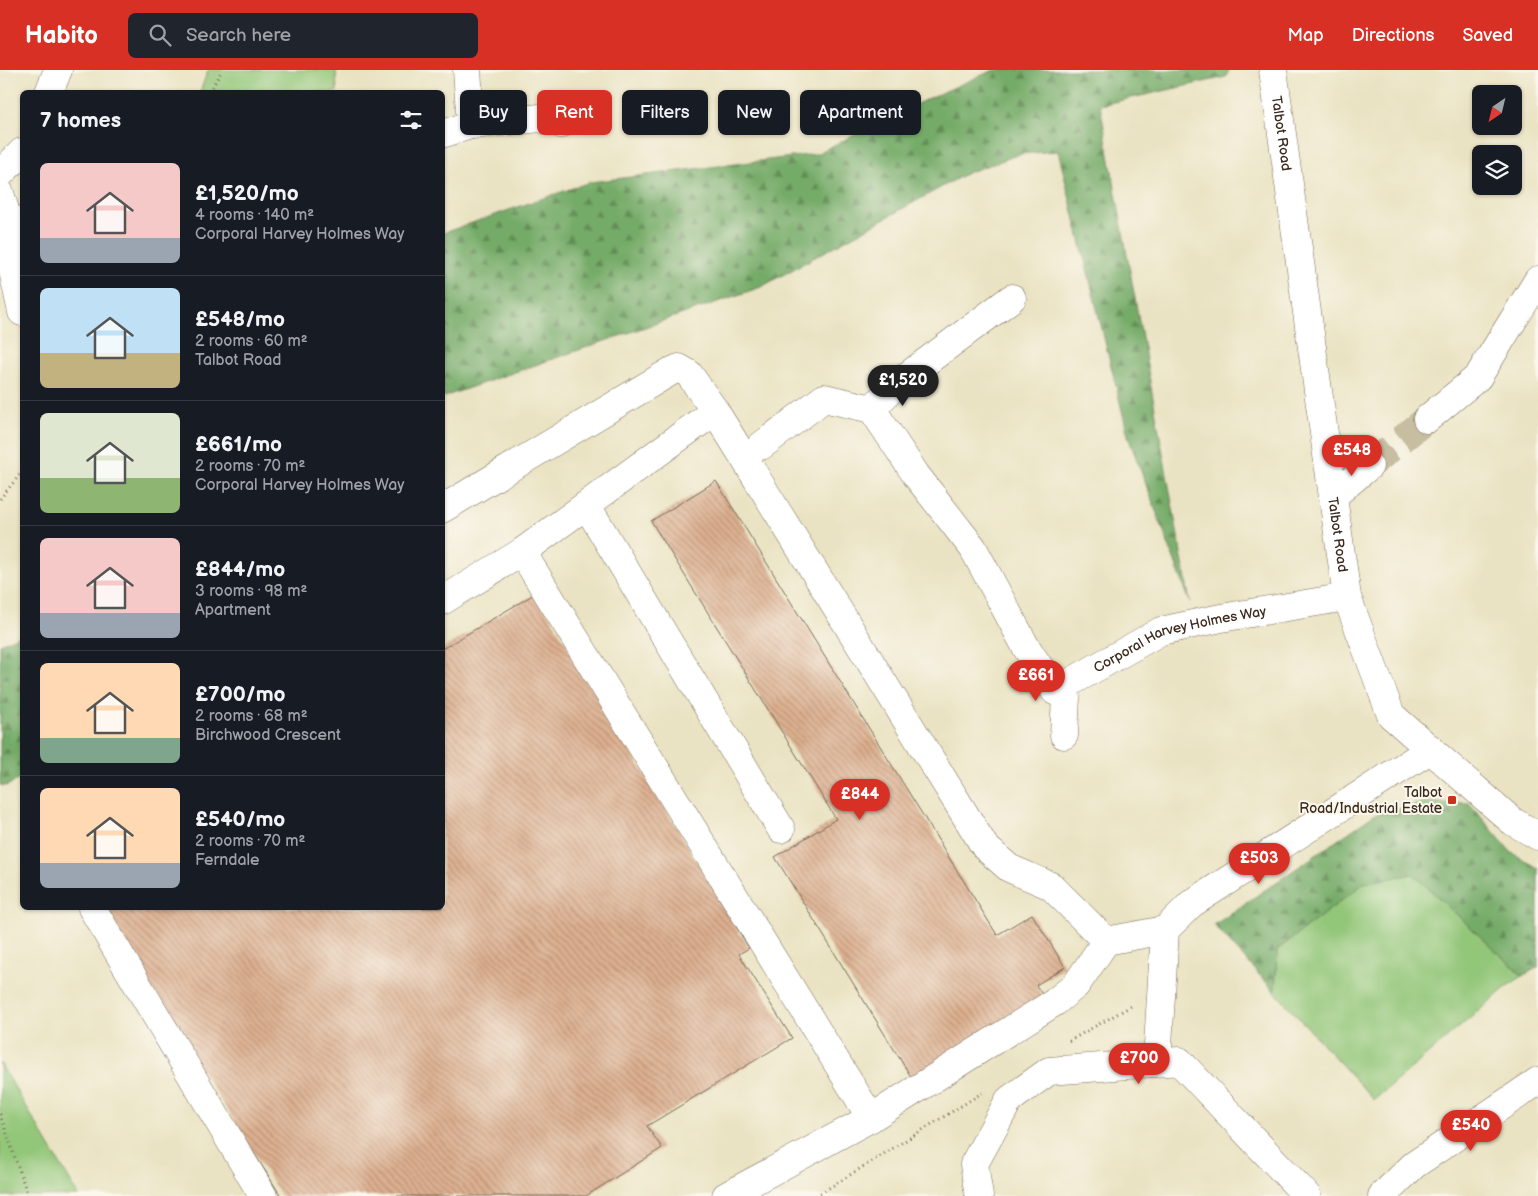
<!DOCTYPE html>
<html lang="en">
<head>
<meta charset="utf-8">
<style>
	:root { --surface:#171b24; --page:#20242c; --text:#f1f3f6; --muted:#9ea1a6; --line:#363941; --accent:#d93025 }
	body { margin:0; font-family:"Balsamiq Sans",sans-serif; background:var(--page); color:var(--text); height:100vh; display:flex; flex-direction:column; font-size:19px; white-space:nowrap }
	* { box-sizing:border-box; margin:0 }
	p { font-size:16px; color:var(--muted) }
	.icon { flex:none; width:28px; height:28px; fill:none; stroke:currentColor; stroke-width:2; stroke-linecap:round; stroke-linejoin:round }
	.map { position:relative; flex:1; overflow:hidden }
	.drawer { position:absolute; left:20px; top:20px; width:425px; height:820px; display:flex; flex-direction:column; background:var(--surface); border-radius:8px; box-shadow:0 1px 4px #0004 }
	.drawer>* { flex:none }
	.banner { position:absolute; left:460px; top:20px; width:475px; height:45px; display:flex; gap:10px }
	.needle { width:32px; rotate:215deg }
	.buttons { position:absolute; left:1472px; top:15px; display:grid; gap:10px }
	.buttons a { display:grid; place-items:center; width:50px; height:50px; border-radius:8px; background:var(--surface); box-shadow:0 1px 4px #0004; font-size:25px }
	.price { position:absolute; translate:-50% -42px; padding:0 11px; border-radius:18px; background:var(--accent); color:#fff; font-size:16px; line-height:32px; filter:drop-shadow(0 1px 2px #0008) }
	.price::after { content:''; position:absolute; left:50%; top:30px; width:15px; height:11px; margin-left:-8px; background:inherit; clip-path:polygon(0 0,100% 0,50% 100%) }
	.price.on { background:#222; color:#fff }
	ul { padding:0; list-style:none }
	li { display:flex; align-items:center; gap:15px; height:125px; padding:0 20px }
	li+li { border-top:1px solid var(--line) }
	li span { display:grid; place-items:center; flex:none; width:140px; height:100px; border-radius:8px; color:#555 }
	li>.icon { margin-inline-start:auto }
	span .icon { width:60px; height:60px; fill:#fffc; stroke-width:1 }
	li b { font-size:21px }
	h2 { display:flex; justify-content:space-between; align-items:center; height:60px; padding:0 20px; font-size:21px }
	.chip { padding:0 18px; border-radius:8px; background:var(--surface); box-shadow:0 1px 4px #0004; font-size:18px; line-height:45px }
	.chip.on { background:var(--accent); color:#fff }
	header { display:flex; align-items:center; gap:30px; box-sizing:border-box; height:70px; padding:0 25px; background:var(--accent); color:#fff }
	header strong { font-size:24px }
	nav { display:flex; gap:28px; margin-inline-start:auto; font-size:18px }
	.search { width:350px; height:45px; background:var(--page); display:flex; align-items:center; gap:12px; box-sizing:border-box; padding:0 18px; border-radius:8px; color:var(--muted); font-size:19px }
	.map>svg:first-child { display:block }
	.green { fill:#92c678; stroke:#66784b }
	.forest { fill:url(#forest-firs); stroke:#586a43 }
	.building { fill:url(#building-back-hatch) }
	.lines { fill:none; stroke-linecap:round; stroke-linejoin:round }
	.minor-tunnel { stroke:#c7bea2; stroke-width:28; stroke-dasharray:28 14; stroke-linecap:butt }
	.minor-casing { stroke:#786b58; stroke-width:29 }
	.path { stroke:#786b58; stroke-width:3; stroke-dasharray:1 4; stroke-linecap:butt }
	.minor { stroke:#fff; stroke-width:28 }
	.poi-dot { fill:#c8321e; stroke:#fbf7ec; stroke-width:2 }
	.labels { text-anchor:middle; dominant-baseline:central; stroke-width:4; stroke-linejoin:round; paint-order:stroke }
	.street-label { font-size:14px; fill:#3b2a1e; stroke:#fbf7ec }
	.poi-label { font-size:14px; fill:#3b2a1e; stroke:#fbf7ec; text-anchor:end }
</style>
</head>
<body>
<header>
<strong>Habito</strong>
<div class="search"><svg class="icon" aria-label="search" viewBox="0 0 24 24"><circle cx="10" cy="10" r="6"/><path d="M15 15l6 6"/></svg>Search here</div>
<nav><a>Map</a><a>Directions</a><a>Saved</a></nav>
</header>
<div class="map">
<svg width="1538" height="1126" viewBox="0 0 1538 1126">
	<defs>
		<pattern id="forest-firs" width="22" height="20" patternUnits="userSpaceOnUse" patternTransform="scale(1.25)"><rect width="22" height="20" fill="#75ab68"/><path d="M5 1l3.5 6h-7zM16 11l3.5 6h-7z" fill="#618b55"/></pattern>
		<pattern id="building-back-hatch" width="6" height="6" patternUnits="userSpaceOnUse" patternTransform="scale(1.25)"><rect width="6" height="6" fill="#ddb090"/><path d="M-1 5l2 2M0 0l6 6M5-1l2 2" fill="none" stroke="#b48f75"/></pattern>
	</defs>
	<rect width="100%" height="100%" fill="#fbf7ec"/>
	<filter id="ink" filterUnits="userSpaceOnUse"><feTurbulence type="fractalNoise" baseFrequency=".02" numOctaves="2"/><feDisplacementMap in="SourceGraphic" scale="10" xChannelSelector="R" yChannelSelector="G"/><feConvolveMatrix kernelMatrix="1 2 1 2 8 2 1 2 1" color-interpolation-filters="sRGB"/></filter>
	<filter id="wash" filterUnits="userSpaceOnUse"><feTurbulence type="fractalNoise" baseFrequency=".0096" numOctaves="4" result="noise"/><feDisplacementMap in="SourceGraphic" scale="20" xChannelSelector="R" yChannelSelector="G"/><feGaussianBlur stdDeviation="1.12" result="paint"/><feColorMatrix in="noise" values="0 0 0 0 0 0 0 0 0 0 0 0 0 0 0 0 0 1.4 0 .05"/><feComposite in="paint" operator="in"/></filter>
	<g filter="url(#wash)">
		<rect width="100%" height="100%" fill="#eae3c3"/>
		<g class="green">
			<polygon points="208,0 336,0 337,22 200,22"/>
			<polygon points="1413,803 1523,906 1510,914 1374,1030 1275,922 1277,880 1364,813"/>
			<polygon points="0,993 79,1126 0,1126"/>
		</g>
		<g class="forest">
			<polygon points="994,0 1229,0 1226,7 1100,35 1190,532 1129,369 1058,81 1020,84 967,103 761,217 443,327 443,163 590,112 816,84 927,29"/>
			<polygon points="22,564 22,708 6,716 0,715 0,574"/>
			<polygon points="1426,732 1469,733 1511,782 1538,798 1538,897 1523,906 1413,804 1364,813 1277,880 1275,922 1214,855 1374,745"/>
		</g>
		<g id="blocks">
			<g class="building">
				<polygon points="716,411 997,865 1032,844 1065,897 1036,915 1045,929 913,1010 775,787 836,749 651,451"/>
				<polygon points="536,523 749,878 739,884 792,968 647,1056 662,1078 586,1126 281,1126 100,838 442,838 442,579"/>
			</g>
		</g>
	</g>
	<g filter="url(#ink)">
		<use href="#blocks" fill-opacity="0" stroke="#786b58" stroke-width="1"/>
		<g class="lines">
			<polyline class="minor-tunnel" points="1369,396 1427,349"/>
			<g class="minor-casing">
				<g id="minor">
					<polyline points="467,0 471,55 540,48 561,54"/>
					<path id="s1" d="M 1273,0 L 1347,527 L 1391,645 L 1512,751 L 1538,766"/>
					<polyline points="49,22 58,0"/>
					<polyline points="442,64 471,55"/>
					<polyline points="0,104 22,82"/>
					<polyline points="0,123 12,163 13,201 22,242"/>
					<path id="s2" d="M 872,339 L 916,405 L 973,478 L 1026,577 L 1055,621 L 1161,561 L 1221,548 L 1347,527"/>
					<polyline points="1427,349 1478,307 1538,210"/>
					<polyline points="761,376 824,328 872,339 895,315 1012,228"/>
					<polyline points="1333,426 1369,396"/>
					<polyline points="587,436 781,759"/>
					<polyline points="442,439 670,302 679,298 689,304 715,341 985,777 1009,798 1051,816 1106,871"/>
					<polyline points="522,482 871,1048"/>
					<polyline points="442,531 522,482 715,341"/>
					<polyline points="1055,621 1066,627 1064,665"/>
					<polyline points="92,838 263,1126"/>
					<polyline points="1157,992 1165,860 1191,834 1431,679"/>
					<polyline points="726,1126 871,1048 1055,932 1076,915 1106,871 1165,860"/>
					<polyline points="979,1126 974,1094 1009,1030 1049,1001 1179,991 1307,1126"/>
					<polyline points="1382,1126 1414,1095 1538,1011"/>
				</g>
			</g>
			<g class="path">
				<polyline points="211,22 214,14 222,0"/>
				<polyline points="0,429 22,402"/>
				<polyline points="1069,971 1133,935"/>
				<polyline points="0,1044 28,1126"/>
				<polyline points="816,1126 982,1023"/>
			</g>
			<use href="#minor" class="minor"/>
		</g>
	</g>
	<rect class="poi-dot" x="1447" y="725" width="10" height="10" rx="2.5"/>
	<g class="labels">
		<g class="street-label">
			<text stroke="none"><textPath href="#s1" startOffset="64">Talbot Road</textPath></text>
			<text stroke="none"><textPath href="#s1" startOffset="469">Talbot Road</textPath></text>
			<text stroke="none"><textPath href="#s2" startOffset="474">Corporal Harvey Holmes Way</textPath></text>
		</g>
		<g class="poi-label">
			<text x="1442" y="722">Talbot<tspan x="1442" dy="16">Road/Industrial Estate</tspan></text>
		</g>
	</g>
</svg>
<div class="buttons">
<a><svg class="needle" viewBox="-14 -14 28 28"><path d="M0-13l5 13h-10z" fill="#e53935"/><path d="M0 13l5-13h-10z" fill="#9ea1a6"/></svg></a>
<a><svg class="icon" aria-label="layers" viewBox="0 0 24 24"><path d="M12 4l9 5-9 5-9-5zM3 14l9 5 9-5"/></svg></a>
</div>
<b class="price on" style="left:903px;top:337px">£1,520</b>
<b class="price" style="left:1352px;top:407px">£548</b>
<b class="price" style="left:1036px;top:632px">£661</b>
<b class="price" style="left:860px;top:751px">£844</b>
<b class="price" style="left:1259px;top:815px">£503</b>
<b class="price" style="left:1139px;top:1015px">£700</b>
<b class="price" style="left:1471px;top:1082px">£540</b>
<div class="banner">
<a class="chip">Buy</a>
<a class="chip on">Rent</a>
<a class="chip">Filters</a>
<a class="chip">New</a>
<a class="chip">Apartment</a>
</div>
<section class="drawer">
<h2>7 homes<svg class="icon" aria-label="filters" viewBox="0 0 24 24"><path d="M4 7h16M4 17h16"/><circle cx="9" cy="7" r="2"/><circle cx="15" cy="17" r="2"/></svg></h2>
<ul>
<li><span style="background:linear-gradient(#f6c9c9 75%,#9aa5b1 0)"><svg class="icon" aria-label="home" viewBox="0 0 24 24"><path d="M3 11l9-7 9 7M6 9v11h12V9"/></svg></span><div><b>£1,520/mo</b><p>4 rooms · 140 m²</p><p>Corporal Harvey Holmes Way</p></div></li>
<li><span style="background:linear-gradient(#bfe0f5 65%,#c2b280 0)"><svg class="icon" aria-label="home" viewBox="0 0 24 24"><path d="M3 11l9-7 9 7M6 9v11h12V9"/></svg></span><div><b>£548/mo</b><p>2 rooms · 60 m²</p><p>Talbot Road</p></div></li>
<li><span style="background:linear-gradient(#dfe7d0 65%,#8fb573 0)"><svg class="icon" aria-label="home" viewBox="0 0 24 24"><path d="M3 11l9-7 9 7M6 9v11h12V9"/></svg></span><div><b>£661/mo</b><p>2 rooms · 70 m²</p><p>Corporal Harvey Holmes Way</p></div></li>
<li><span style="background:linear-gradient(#f6c9c9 75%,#9aa5b1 0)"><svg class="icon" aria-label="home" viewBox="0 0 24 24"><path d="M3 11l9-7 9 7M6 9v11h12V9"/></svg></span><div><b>£844/mo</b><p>3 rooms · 98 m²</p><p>Apartment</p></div></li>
<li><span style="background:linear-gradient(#ffd9b3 75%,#7fa58c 0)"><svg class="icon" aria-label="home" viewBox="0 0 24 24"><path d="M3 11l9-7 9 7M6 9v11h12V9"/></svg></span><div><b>£700/mo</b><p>2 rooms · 68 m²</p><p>Birchwood Crescent</p></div></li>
<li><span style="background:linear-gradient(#ffd9b3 75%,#9aa5b1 0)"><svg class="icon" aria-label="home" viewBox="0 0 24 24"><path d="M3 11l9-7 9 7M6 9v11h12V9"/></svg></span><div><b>£540/mo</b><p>2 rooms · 70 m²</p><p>Ferndale</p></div></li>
</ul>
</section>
</div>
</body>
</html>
